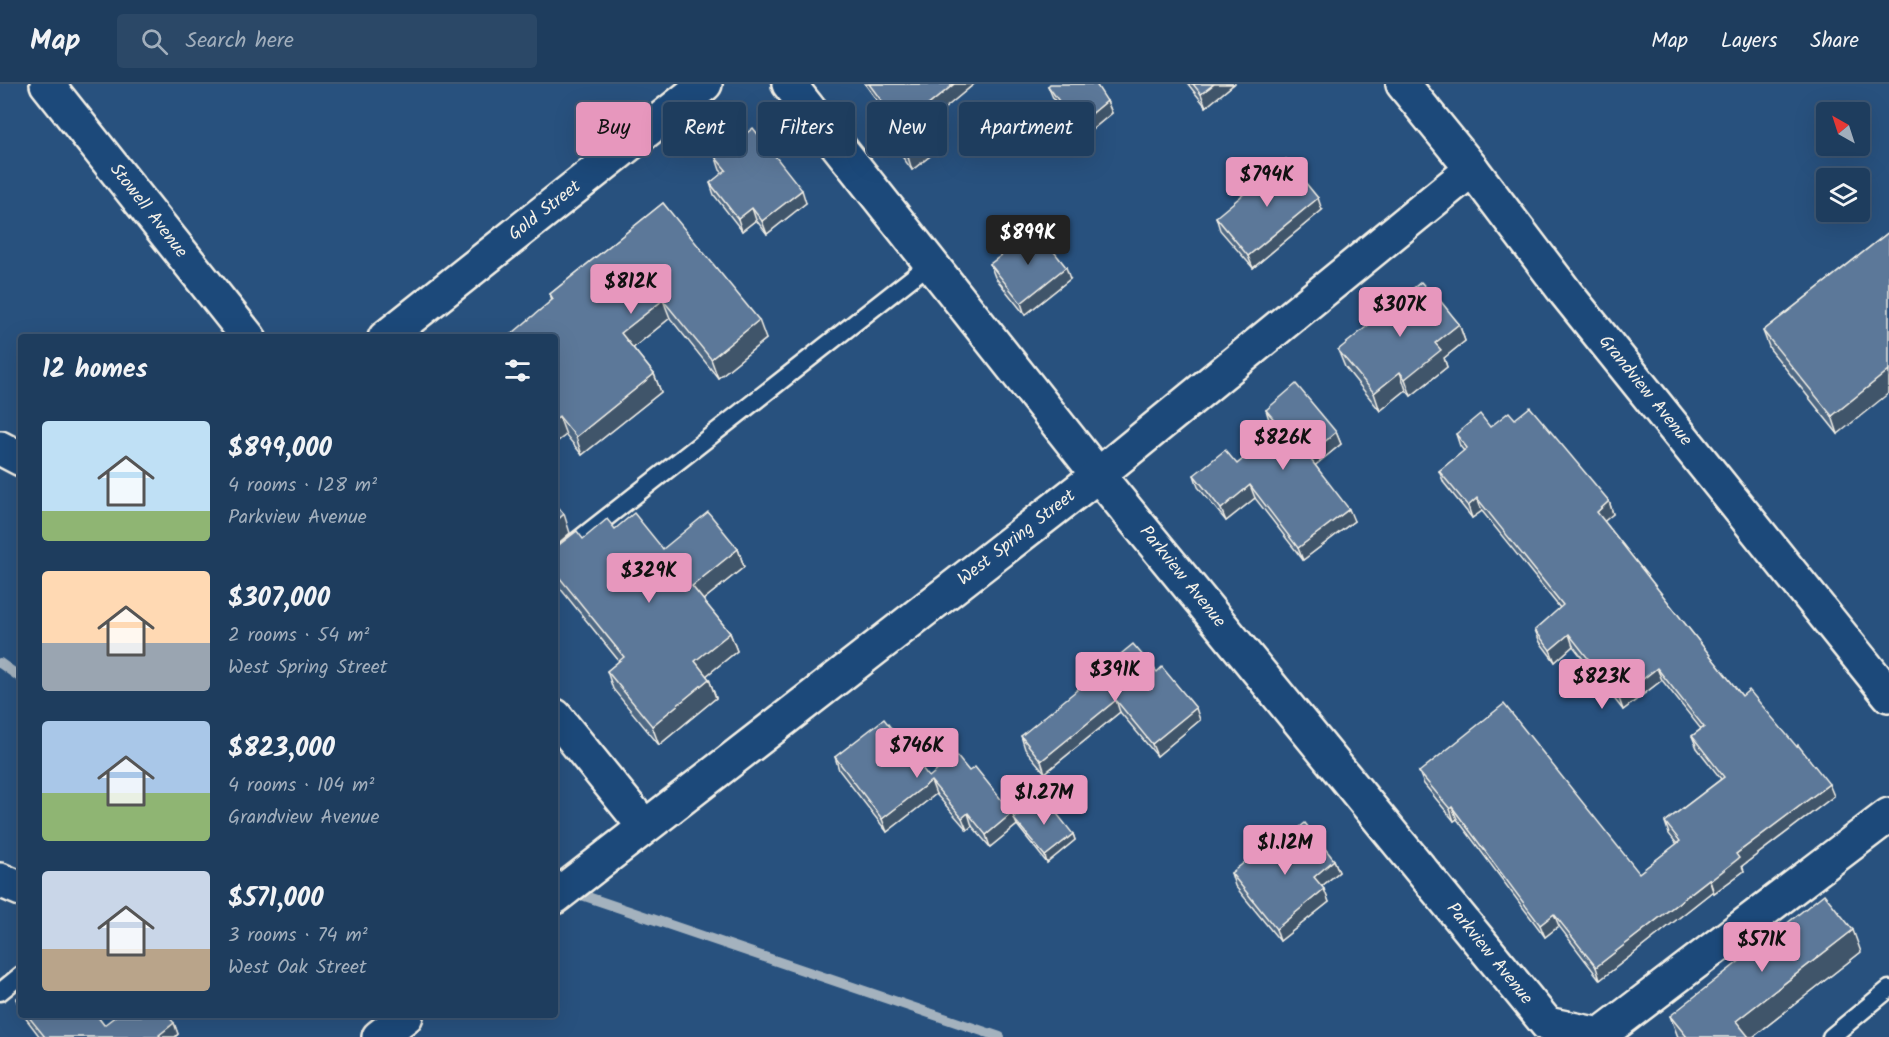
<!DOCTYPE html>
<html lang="en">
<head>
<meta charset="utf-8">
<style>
	:root { --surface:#1e3d5e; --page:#2b4867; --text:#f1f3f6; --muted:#a1aebc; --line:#3c5673; --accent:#e797bd }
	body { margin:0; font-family:Kalam,sans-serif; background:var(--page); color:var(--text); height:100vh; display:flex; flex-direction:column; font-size:22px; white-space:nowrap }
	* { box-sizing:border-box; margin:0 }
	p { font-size:20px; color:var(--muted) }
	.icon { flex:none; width:33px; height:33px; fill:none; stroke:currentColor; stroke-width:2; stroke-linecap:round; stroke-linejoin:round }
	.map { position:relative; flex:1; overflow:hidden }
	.panel { position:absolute; left:18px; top:250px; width:540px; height:684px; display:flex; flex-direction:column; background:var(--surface); border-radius:6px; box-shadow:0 6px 24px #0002,0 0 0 2px var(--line) }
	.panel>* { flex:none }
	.guide { position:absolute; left:576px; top:18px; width:570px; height:54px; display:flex; gap:12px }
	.needle { width:39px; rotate:321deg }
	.fabs { position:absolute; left:1816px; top:18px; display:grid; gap:12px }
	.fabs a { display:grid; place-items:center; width:54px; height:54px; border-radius:6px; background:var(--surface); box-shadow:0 6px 24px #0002,0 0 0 2px var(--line); font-size:30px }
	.price { position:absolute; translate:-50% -51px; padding:0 14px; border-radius:6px; background:var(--accent); color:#111; font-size:20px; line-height:39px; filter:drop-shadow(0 2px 3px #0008) }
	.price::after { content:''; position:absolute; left:50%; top:36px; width:18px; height:14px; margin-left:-9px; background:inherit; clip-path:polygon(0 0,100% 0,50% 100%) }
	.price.active { background:#222; color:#fff }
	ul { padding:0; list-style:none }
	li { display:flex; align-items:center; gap:18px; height:150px; padding:0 24px }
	li span { display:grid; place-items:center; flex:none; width:168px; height:120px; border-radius:6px; color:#555 }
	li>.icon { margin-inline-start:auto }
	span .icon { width:72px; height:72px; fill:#fffc; stroke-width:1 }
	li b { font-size:26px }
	h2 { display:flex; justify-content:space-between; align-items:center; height:72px; padding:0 24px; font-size:26px }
	.tag { padding:0 21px; border-radius:6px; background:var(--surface); box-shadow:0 6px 24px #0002,0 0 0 2px var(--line); font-size:21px; line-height:54px }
	.tag.active { background:var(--accent); color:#111 }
	header { display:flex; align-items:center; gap:36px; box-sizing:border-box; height:84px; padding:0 30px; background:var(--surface); border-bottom:2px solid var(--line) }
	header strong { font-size:28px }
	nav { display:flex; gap:33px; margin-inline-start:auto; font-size:21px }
	.search { width:420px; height:54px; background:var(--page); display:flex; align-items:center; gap:15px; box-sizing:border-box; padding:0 21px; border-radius:6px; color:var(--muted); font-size:22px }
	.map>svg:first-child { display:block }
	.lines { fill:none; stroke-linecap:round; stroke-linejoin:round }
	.stream { stroke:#a4b2be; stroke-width:10 }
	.service-casing { stroke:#f4f1e8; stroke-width:21 }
	.minor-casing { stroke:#f4f1e8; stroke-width:38 }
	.secondary-casing { stroke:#f4f1e8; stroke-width:38 }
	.service { stroke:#1f4a7a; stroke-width:16 }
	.minor { stroke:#1f4a7a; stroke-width:33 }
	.secondary { stroke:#1f4a7a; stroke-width:33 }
	.wall { fill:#4e6784; stroke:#f4f1e8; stroke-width:1.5 }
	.shaded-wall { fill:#40546b; stroke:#f4f1e8; stroke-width:1.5 }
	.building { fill:#5b7899; stroke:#f4f1e8; stroke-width:1.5 }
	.labels { text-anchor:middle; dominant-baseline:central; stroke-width:5; stroke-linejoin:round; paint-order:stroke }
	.street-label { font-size:18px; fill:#f4f1e8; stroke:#1f4a7a }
</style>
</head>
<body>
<header>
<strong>Map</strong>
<div class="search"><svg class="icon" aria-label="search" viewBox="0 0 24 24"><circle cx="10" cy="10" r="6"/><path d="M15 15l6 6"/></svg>Search here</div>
<nav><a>Map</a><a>Layers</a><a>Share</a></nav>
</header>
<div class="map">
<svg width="1889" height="953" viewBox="0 0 1889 953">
	<rect width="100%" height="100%" fill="#28517e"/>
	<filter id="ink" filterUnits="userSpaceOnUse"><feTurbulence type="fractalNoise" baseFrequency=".0167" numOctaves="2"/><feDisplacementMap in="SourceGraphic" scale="12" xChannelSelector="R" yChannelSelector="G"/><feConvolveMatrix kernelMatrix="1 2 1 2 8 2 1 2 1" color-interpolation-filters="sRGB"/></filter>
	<g filter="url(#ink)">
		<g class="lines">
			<g class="stream">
				<polyline points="0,579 21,594"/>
				<polyline points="573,808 1000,953"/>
			</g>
			<g class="service-casing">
				<g id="service">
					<polyline points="555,474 931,179"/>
					<polyline points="0,908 21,891"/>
					<polyline points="1831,953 1889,905"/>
				</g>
			</g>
			<g class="minor-casing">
				<g id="minor">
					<polyline points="47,0 249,254"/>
					<polyline points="789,0 1098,391 1547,940 1600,951 1889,731"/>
					<polyline points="385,254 705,0"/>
					<polyline points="0,364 21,375"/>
					<polyline points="555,632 644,742"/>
					<polyline points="0,796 21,805"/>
					<polyline points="555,813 1098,391 1472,85"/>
					<polyline points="379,953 406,932"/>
				</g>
			</g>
			<g class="secondary-casing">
				<polyline id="secondary" points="1403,0 1472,85 1566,209 1889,611"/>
			</g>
			<use href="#service" class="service"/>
			<use href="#minor" class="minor"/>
			<use href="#secondary" class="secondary"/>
		</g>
		<g class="wall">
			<polygon points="865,0 974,0 929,37 943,62 912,86 878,40 873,28 881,22"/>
			<polygon points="1188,0 1234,0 1206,23"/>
			<polygon points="1048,2 1107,17 1112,29 1082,54 1053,14"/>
			<polygon points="716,74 806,119 767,150 756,136 742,147 714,111 710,99 723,89 720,86"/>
			<polygon points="663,119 766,255 718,294 670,234 633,264 654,290 661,308 582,371 566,351 555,359 555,254 552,216 550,210"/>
			<polygon points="1322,126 1253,184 1220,146 1216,133"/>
			<polygon points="1889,148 1838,350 1770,265 1763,247"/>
			<polygon points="990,180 1070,195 1025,231 995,193"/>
			<polygon points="1432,210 1459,240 1465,257 1444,274 1447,283 1411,312 1406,306 1380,327 1345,283 1338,266"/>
			<polygon points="1266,326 1336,348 1341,360 1315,381 1354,437 1303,476 1255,414 1226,437 1198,403 1194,391 1237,380 1277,347 1270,339"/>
			<polygon points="1515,335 1609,417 1613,430 1604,437 1742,612 1834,712 1742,782 1744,787 1714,809 1713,807 1600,896 1559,842 1545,853 1457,735 1454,737 1424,700 1419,688 1639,789 1677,760 1669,750 1665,738 1721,695 1697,664 1692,652 1701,645 1662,596 1623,626 1573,562 1555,578 1540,558 1535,546 1560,524 1482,427 1472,434 1444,399 1439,387 1464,367 1460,362 1456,350 1490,343"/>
			<polygon points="615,445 663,465 738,465 744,483 703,516 730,549 737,567 706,592 709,595 716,614 659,661 613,605 607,587 619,577 555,498 555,464"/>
			<polygon points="1157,588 1200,636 1157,672 1120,628 1045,689 1025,665 1021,652"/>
			<polygon points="835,673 929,693 969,687 1012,729 1017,741 990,763 972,742 967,746 936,710 887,748 839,686"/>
			<polygon points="1014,735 1073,750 1075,756 1047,779 1017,741"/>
			<polygon points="1260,776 1334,776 1339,788 1322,802 1329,818 1280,857 1235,802 1231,789"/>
			<polygon points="1861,868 1753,953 1678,953 1670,932"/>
			<polygon points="21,911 21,928 16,915"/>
			<polygon points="24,932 97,932 104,941 174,939 178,950 175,953 40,953"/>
		</g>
		<g class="shaded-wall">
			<polygon points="954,0 974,0 926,40 921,27"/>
			<polygon points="1214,0 1234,0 1206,23 1201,10"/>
			<polygon points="1107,17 1112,29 1082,54 1077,42"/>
			<polygon points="938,50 943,62 912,86 908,73"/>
			<polygon points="802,106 806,119 767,150 762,137"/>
			<polygon points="1318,114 1322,126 1253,184 1248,172"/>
			<polygon points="752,124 756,136 742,147 738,135"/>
			<polygon points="1066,183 1070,195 1025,231 1021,219"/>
			<polygon points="663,216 670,234 628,268 621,249"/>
			<polygon points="759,236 766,255 718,294 711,275"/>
			<polygon points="1459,240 1465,257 1444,274 1447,283 1411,312 1405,295 1435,259"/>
			<polygon points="1889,286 1889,309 1838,350 1832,332"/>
			<polygon points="1400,288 1406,306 1380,327 1374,309"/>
			<polygon points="654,290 661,308 582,371 576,353"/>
			<polygon points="559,332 566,351 555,359 555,336"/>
			<polygon points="1336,348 1341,360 1312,384 1308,372"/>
			<polygon points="1250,401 1255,414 1226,437 1221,425"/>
			<polygon points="1477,414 1482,427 1472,434 1468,422"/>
			<polygon points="1609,417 1613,430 1601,440 1597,428"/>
			<polygon points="1349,425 1354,437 1303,476 1298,464"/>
			<polygon points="564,430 570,449 555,462 555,438"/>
			<polygon points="738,465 744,483 698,520 692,502"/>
			<polygon points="730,549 737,567 701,596 695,577"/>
			<polygon points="1569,550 1573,562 1555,578 1550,566"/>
			<polygon points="1657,584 1662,596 1623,626 1619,614"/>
			<polygon points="709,595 716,614 659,661 652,642"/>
			<polygon points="1116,616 1120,628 1045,689 1041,677"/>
			<polygon points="1196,624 1200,636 1157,672 1152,660"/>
			<polygon points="931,697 936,710 887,748 882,735"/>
			<polygon points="1829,700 1834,712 1742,782 1744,787 1714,809 1710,797 1736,770"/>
			<polygon points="1452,723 1457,735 1454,737 1450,725"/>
			<polygon points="968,729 972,742 967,746 962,734"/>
			<polygon points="1012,729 1017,741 990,763 986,751"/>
			<polygon points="1073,750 1075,756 1047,779 1045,772"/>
			<polygon points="1334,776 1339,788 1318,805 1314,793"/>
			<polygon points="1709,795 1713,807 1600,896 1596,883"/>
			<polygon points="1324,805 1329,818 1280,857 1276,845"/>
			<polygon points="1554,830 1559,842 1545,853 1540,841"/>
			<polygon points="1853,846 1861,868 1753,953 1742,953 1736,937"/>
			<polygon points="174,939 178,950 175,953 160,953 159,951"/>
		</g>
		<g class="building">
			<polygon points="869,0 954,0 921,27 938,50 908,73 873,28 884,20"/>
			<polygon points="1050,0 1096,0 1107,17 1077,42 1048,2"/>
			<polygon points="1193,0 1214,0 1201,10"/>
			<polygon points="753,44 802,106 762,137 752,124 738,135 710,99 726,86 716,74"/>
			<polygon points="1286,75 1318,114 1248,172 1216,133"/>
			<polygon points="663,119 759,236 711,275 663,216 621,249 654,290 576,353 559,332 555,336 555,254 507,254 553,215 550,210"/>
			<polygon points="1036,145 1066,183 1021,219 990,180"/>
			<polygon points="1889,148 1889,286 1832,332 1763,247"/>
			<polygon points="1421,198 1432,210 1434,209 1459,240 1435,259 1441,266 1405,295 1400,288 1374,309 1338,266"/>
			<polygon points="1296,300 1336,348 1308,372 1349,425 1298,464 1250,401 1221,425 1194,391 1225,366 1237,380 1281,344 1266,326"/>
			<polygon points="1530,323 1609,417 1597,428 1742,612 1749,606 1797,663 1798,661 1829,700 1736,770 1739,774 1710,797 1709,795 1596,883 1554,830 1540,841 1452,723 1450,725 1419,688 1504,620 1639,789 1680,757 1665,738 1724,693 1692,652 1704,643 1657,584 1619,614 1569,550 1550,566 1535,546 1563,521 1477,414 1468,422 1439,387 1467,364 1456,350 1480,330 1490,343 1509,328 1515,335"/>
			<polygon points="555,419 564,430 555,438"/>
			<polygon points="708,428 738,465 692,502 730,549 695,577 709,595 652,642 607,587 624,573 555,488 555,464 577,447 583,455 607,435 615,445 634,429 663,465"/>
			<polygon points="1133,560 1157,588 1162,583 1196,624 1152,660 1116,616 1041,677 1021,652"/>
			<polygon points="884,635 929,693 956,671 969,687 975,683 1012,729 986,751 968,729 962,734 931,697 882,735 835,673"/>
			<polygon points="1043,712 1073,750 1045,772 1014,735"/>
			<polygon points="1305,739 1334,776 1314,793 1324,805 1276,845 1231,789 1255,770 1260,776"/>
			<polygon points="1824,810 1853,846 1736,937 1749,953 1687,953 1670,932"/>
			<polygon points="21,911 21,922 16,915"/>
			<polygon points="28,932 97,932 104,941 116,932 168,932 174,939 159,951 161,953 45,953"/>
		</g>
	</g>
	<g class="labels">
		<g class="street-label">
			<text transform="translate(148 127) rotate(52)">Stowell Avenue</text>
			<text transform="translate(545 127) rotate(-38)">Gold Street</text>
			<text transform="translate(1645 307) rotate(51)">Grandview Avenue</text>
			<text transform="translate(1017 454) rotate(-38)">West Spring Street</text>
			<text transform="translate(1182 493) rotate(51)">Parkview Avenue</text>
			<text transform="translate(1489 870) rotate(51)">Parkview Avenue</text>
		</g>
	</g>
</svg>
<div class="fabs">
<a><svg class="needle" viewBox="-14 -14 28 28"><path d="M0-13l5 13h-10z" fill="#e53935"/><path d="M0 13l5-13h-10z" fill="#a1aebc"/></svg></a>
<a><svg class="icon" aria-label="layers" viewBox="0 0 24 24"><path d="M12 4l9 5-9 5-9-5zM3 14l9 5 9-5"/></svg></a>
</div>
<b class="price" style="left:1267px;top:124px">$794K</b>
<b class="price active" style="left:1028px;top:182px">$899K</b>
<b class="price" style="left:631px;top:231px">$812K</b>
<b class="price" style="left:1400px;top:254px">$307K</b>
<b class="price" style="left:1283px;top:387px">$826K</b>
<b class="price" style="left:649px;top:520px">$329K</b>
<b class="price" style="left:1115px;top:619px">$391K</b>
<b class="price" style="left:1602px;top:626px">$823K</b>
<b class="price" style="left:917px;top:695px">$746K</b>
<b class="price" style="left:1044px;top:742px">$1.27M</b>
<b class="price" style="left:1285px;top:792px">$1.12M</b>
<b class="price" style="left:1762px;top:889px">$571K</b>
<div class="guide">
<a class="tag active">Buy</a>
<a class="tag">Rent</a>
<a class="tag">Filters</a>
<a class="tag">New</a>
<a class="tag">Apartment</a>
</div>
<section class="panel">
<h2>12 homes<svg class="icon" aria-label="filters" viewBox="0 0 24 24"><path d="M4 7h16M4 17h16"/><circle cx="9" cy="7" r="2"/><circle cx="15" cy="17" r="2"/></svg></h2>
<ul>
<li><span style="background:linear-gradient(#bfe0f5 75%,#8fb573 0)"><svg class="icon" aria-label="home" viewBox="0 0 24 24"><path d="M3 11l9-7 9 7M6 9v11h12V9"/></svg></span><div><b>$899,000</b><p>4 rooms · 128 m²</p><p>Parkview Avenue</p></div></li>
<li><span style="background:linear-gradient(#ffd9b3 60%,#9aa5b1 0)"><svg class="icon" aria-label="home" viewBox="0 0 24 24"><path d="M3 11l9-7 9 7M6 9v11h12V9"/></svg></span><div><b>$307,000</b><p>2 rooms · 54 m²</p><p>West Spring Street</p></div></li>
<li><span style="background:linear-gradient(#a9c7e8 60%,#8fb573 0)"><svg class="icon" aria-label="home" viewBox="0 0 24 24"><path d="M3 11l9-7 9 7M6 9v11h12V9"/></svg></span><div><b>$823,000</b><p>4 rooms · 104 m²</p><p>Grandview Avenue</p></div></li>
<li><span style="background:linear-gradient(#c9d6e8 65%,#b9a48a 0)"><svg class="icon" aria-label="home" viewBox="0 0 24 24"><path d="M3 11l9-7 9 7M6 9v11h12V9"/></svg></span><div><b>$571,000</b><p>3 rooms · 74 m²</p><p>West Oak Street</p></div></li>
</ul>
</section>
</div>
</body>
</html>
